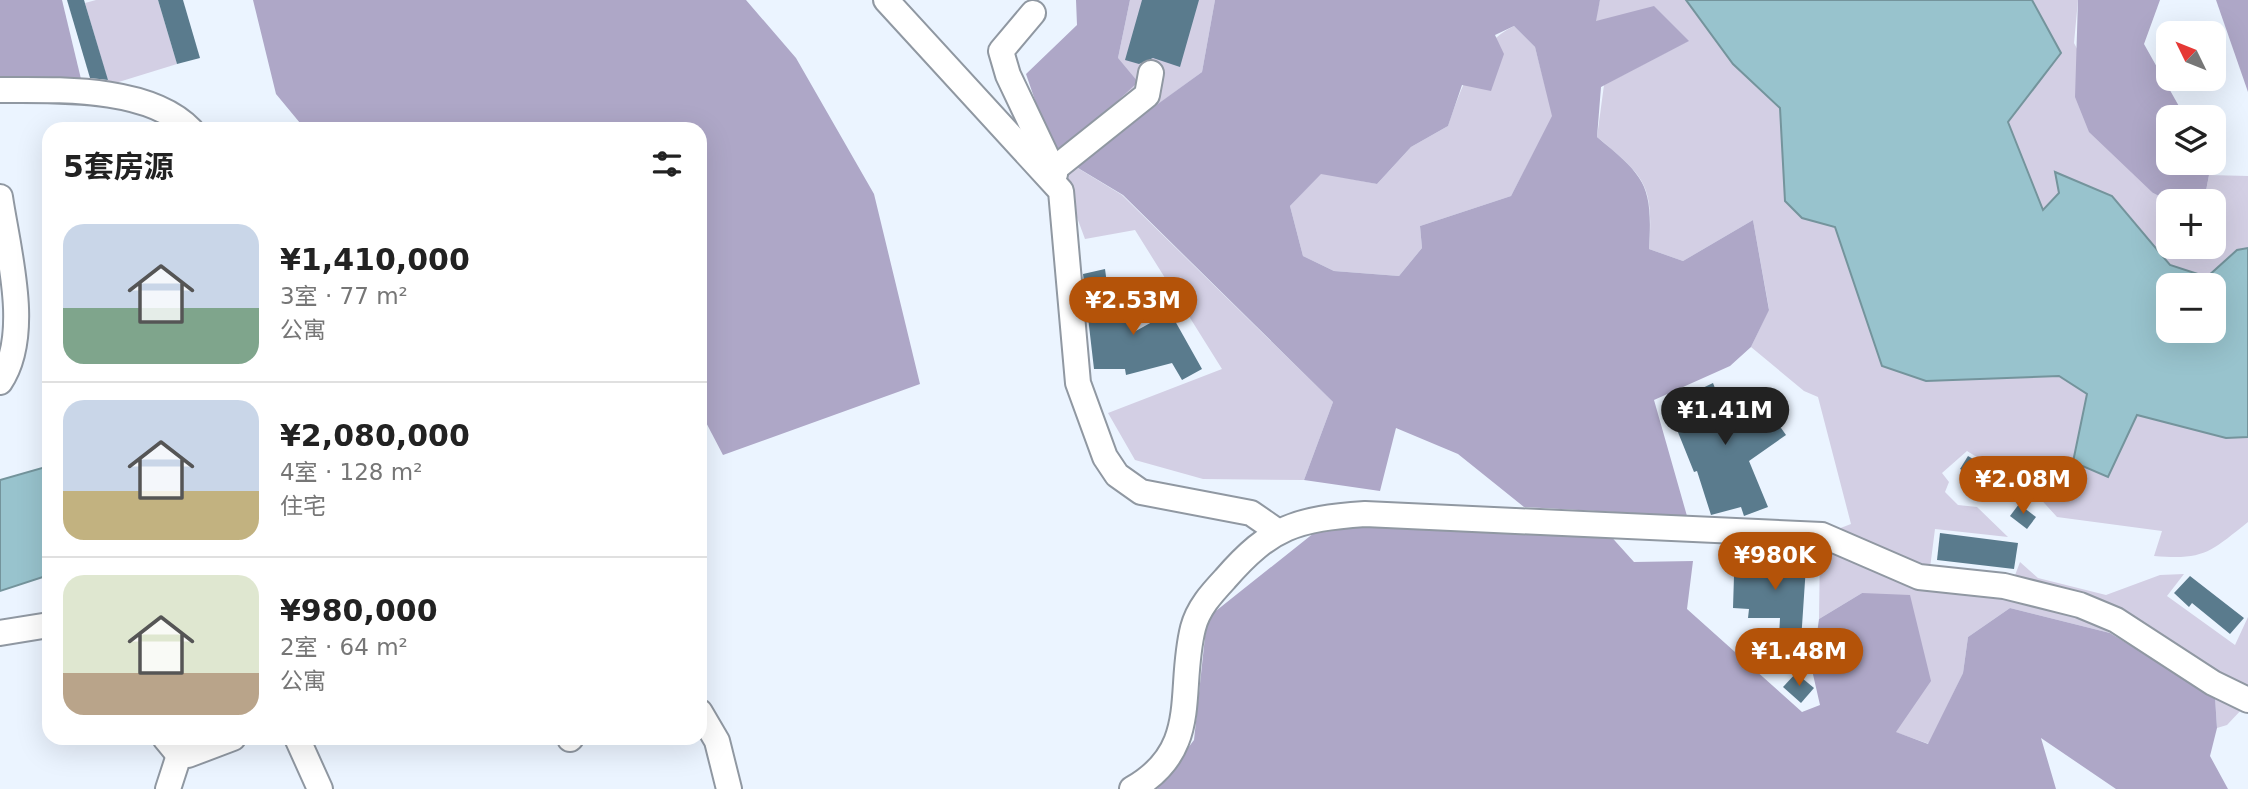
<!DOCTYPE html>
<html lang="zh">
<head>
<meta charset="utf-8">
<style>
	:root { --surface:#fff; --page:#f6f6f6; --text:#222; --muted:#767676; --line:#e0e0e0; --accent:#b45309 }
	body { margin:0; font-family:"DejaVu Sans","Noto Sans SC",sans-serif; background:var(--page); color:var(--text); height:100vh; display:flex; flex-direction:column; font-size:26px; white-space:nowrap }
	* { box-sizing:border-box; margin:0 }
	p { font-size:23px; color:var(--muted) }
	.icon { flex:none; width:38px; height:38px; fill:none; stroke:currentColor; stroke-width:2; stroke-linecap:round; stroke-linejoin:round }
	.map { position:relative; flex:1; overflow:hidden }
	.panel { position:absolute; left:42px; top:122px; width:665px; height:623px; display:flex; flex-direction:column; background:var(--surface); border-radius:21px; box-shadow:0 7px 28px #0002 }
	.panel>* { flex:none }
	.needle { width:46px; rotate:313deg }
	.buttons { position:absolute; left:2156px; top:21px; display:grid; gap:14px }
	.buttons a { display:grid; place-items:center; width:70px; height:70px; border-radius:14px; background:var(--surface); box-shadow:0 7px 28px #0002; font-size:35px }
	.price { position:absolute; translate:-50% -60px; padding:0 16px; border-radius:24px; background:var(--accent); color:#fff; font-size:23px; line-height:46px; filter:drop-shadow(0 2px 4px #0008) }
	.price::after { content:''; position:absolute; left:50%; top:42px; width:21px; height:16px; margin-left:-10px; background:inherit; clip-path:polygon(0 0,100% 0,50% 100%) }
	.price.selected { background:#222; color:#fff }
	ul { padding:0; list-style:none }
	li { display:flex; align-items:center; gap:21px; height:175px; padding:0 21px }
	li+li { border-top:2px solid var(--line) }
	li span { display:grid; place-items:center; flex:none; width:196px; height:140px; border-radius:21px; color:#555 }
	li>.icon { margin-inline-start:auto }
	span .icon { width:84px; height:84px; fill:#fffc; stroke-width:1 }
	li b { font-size:30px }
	h2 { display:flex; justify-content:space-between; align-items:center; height:84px; padding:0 21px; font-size:30px }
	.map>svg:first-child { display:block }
	.green { fill:#d3cfe4 }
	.forest { fill:#aea7c7; fill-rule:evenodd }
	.water { fill:#98c3cd; stroke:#74949c; stroke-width:2; fill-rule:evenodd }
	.building { fill:#5a7b8d }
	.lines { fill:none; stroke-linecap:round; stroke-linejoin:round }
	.minor-casing { stroke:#9098a2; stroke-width:28 }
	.minor { stroke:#fff; stroke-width:24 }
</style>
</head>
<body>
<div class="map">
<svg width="2248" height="789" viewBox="0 0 2248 789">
	<rect width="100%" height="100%" fill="#ebf4ff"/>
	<g class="green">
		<polygon points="96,0 158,0 177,64 109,85 85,3"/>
		<polygon points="1130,0 1215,0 1202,72 1090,154 1081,136 1118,58"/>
		<path d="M 1600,0 L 1686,0 L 1733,64 L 1780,108 L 1785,200 L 1802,218 L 1835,227 L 1882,366 L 1926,381 L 2059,376 L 2087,394 L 2073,462 L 2108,476 L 2136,415 L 2226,438 L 2248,437 L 2248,522 C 2209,553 2204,560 2154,556 L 2162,531 L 2057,517 L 2036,494 L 1967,451 L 1942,473 L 1949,482 L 1945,492 L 1958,505 L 1977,507 L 2008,537 L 1935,529 L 1930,568 L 1830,532 L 1851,524 L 1818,397 L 1804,391 L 1751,347 L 1769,309 L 1753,220 L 1683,261 L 1649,249 C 1654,184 1645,177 1597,137 L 1604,85 L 1688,41 L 1595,21 Z"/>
		<polygon points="2032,0 2078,0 2074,43 2153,193 2169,201 2168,247 2214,247 2214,201 2204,201 2209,175 2248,176 2248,248 2237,250 2207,277 2170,265 2112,196 2055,173 2059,193 2043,210 2008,122 2061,53"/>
		<path d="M 1514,26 L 1535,47 L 1553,116 L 1511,196 L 1420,226 L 1422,248 L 1399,276 L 1334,271 L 1303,256 L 1290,206 L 1321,173 L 1377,184 L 1411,147 L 1448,126 C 1461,88 1476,44 1514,26 Z"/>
		<polygon points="1053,153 1122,195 1333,402 1304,480 1203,479 1135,460 1108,413 1222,369 1135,230 1085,239"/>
		<polygon points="1820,545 1836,549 1912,587 2005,598 2072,613 2110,633 2010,608 1968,637 1963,673 1929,744 1895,732 1862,593 1819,619"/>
		<polygon points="2020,562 2038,578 2106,595 2160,575 2184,574 2167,596 2235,645 2248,617 2248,690 2128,612 2068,590 2014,578"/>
		<polygon points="2215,697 2243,708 2227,725 2217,728"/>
	</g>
	<g class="forest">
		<polygon points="0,0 62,0 81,79 0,78"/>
		<polygon points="253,0 746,0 796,58 874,194 920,384 723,455 700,411 700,130 305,129 276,94"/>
		<path d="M 1076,0 L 1130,0 L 1118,58 L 1138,82 L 1081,135 L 1090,153 L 1202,72 L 1215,0 L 1600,0 L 1596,21 L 1654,6 L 1689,41 L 1601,87 L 1597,137 C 1645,177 1653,184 1649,249 L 1683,261 L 1753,220 L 1769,310 L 1751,347 L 1730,366 L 1654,400 L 1687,516 L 1524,507 L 1458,454 L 1396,428 L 1380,491 L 1304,480 L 1333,402 L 1123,195 L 1053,153 L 1026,74 L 1077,25 ZM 1514,26 L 1535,47 L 1552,116 L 1511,196 L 1420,226 L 1422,248 L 1399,276 L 1334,271 L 1303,256 L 1290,206 L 1321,174 L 1377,184 L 1411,147 L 1448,126 L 1462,85 L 1491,91 L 1504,54 L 1495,35 Z"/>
		<polygon points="2078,0 2160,0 2144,44 2185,117 2168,117 2168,163 2195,163 2209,175 2204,201 2169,201 2153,193 2089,132 2075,97"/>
		<polygon points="2216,0 2248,0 2248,92"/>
		<polygon points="1324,525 1607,532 1634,562 1693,561 1687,609 1802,712 1820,705 1812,670 1819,619 1862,593 1910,595 1931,681 1896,732 1928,744 1963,673 1968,637 2010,608 2110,633 2215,697 2217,728 2210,756 2228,789 2116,789 2041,738 2056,789 1157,789 1194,740 1207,618"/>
	</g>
	<g class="water">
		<path d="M 1686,0 L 2032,0 L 2061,53 L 2008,122 L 2043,210 L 2059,193 L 2055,172 L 2112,196 L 2170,265 L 2207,277 L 2237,250 L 2248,248 L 2248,437 L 2226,438 L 2137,415 L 2108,477 L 2073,462 L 2087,394 L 2059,376 L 1926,381 L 1882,366 L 1835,227 L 1802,218 L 1785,201 L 1780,108 L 1733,64 ZM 2168,285 L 2214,285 L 2214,331 L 2168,331 Z"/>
		<polygon points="49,466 49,575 0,591 0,480"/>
	</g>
	<g class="building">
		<polygon points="67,0 84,0 108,80 90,78"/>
		<polygon points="158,0 183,0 200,58 177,64"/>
		<polygon points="1142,0 1199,0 1180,67 1153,58 1139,64 1125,60"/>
		<polygon points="1105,269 1111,313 1121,312 1134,332 1170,312 1202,369 1182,380 1172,363 1126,375 1125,369 1094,369 1083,274"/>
		<polygon points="1713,383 1726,417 1757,394 1786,435 1749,461 1768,507 1744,516 1741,507 1711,515 1697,471 1694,472 1667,405"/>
		<polygon points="1968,456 1983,465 1975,478 1960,469"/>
		<polygon points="2019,504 2036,517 2027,529 2010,516"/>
		<polygon points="1940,533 2018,543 2014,569 1937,560"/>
		<polygon points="1746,546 1807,551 1800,656 1778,655 1780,618 1748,618 1749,609 1733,608 1734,576 1745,576"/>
		<polygon points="2190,576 2244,618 2230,634 2192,603 2189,607 2174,593"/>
		<polygon points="1796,673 1814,688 1801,703 1783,687"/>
	</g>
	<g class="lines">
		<g class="minor-casing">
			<g id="minor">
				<polyline points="886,0 1061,191 1078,383 1105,457 1117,475 1141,492 1251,513 1277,531"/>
				<polyline points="1033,13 1001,51 1008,75 1055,174"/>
				<path d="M 0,90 C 57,90 149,86 191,130"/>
				<polyline points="1053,170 1147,95 1151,73"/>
				<path d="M 0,197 C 8,251 32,335 0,382"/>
				<polyline points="0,633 49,625"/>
				<polyline points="700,712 717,741 729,789"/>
				<polyline points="165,738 179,755"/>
				<polyline points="297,738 320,789"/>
				<polyline points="570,739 571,738"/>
				<polyline points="179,755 188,755 233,738"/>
				<polyline points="168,789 179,755"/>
				<path d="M 1132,789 C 1202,749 1177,692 1193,628 C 1198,608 1212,593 1225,579 C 1271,526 1297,519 1365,514 L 1822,535 L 1919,577 L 2004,586 L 2080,605 L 2116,620 L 2213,683 L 2248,700"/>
			</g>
		</g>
		<use href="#minor" class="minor"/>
	</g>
</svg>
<div class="buttons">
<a><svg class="needle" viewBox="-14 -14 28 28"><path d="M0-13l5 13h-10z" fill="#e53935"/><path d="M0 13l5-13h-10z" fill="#767676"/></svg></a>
<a><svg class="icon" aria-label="layers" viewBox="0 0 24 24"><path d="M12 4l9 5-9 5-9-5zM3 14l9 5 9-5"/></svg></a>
<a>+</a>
<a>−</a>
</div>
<b class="price" style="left:1133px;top:337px">¥2.53M</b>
<b class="price selected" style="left:1725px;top:447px">¥1.41M</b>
<b class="price" style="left:2023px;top:516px">¥2.08M</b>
<b class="price" style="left:1775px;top:592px">¥980K</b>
<b class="price" style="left:1799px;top:688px">¥1.48M</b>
<section class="panel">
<h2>5套房源<svg class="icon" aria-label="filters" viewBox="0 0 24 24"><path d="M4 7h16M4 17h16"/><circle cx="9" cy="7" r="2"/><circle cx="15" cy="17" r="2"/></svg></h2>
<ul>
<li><span style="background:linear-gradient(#c9d6e8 60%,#7fa58c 0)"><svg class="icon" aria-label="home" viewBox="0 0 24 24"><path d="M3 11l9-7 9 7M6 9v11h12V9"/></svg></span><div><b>¥1,410,000</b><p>3室 · 77 m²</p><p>公寓</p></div></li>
<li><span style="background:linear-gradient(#c9d6e8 65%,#c2b280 0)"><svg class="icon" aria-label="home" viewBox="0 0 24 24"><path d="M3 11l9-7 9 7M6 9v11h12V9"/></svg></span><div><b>¥2,080,000</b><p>4室 · 128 m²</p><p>住宅</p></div></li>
<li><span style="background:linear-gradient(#dfe7d0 70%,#b9a48a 0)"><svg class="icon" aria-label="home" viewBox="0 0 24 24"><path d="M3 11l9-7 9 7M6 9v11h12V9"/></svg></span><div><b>¥980,000</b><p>2室 · 64 m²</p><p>公寓</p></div></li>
</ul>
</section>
</div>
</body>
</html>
